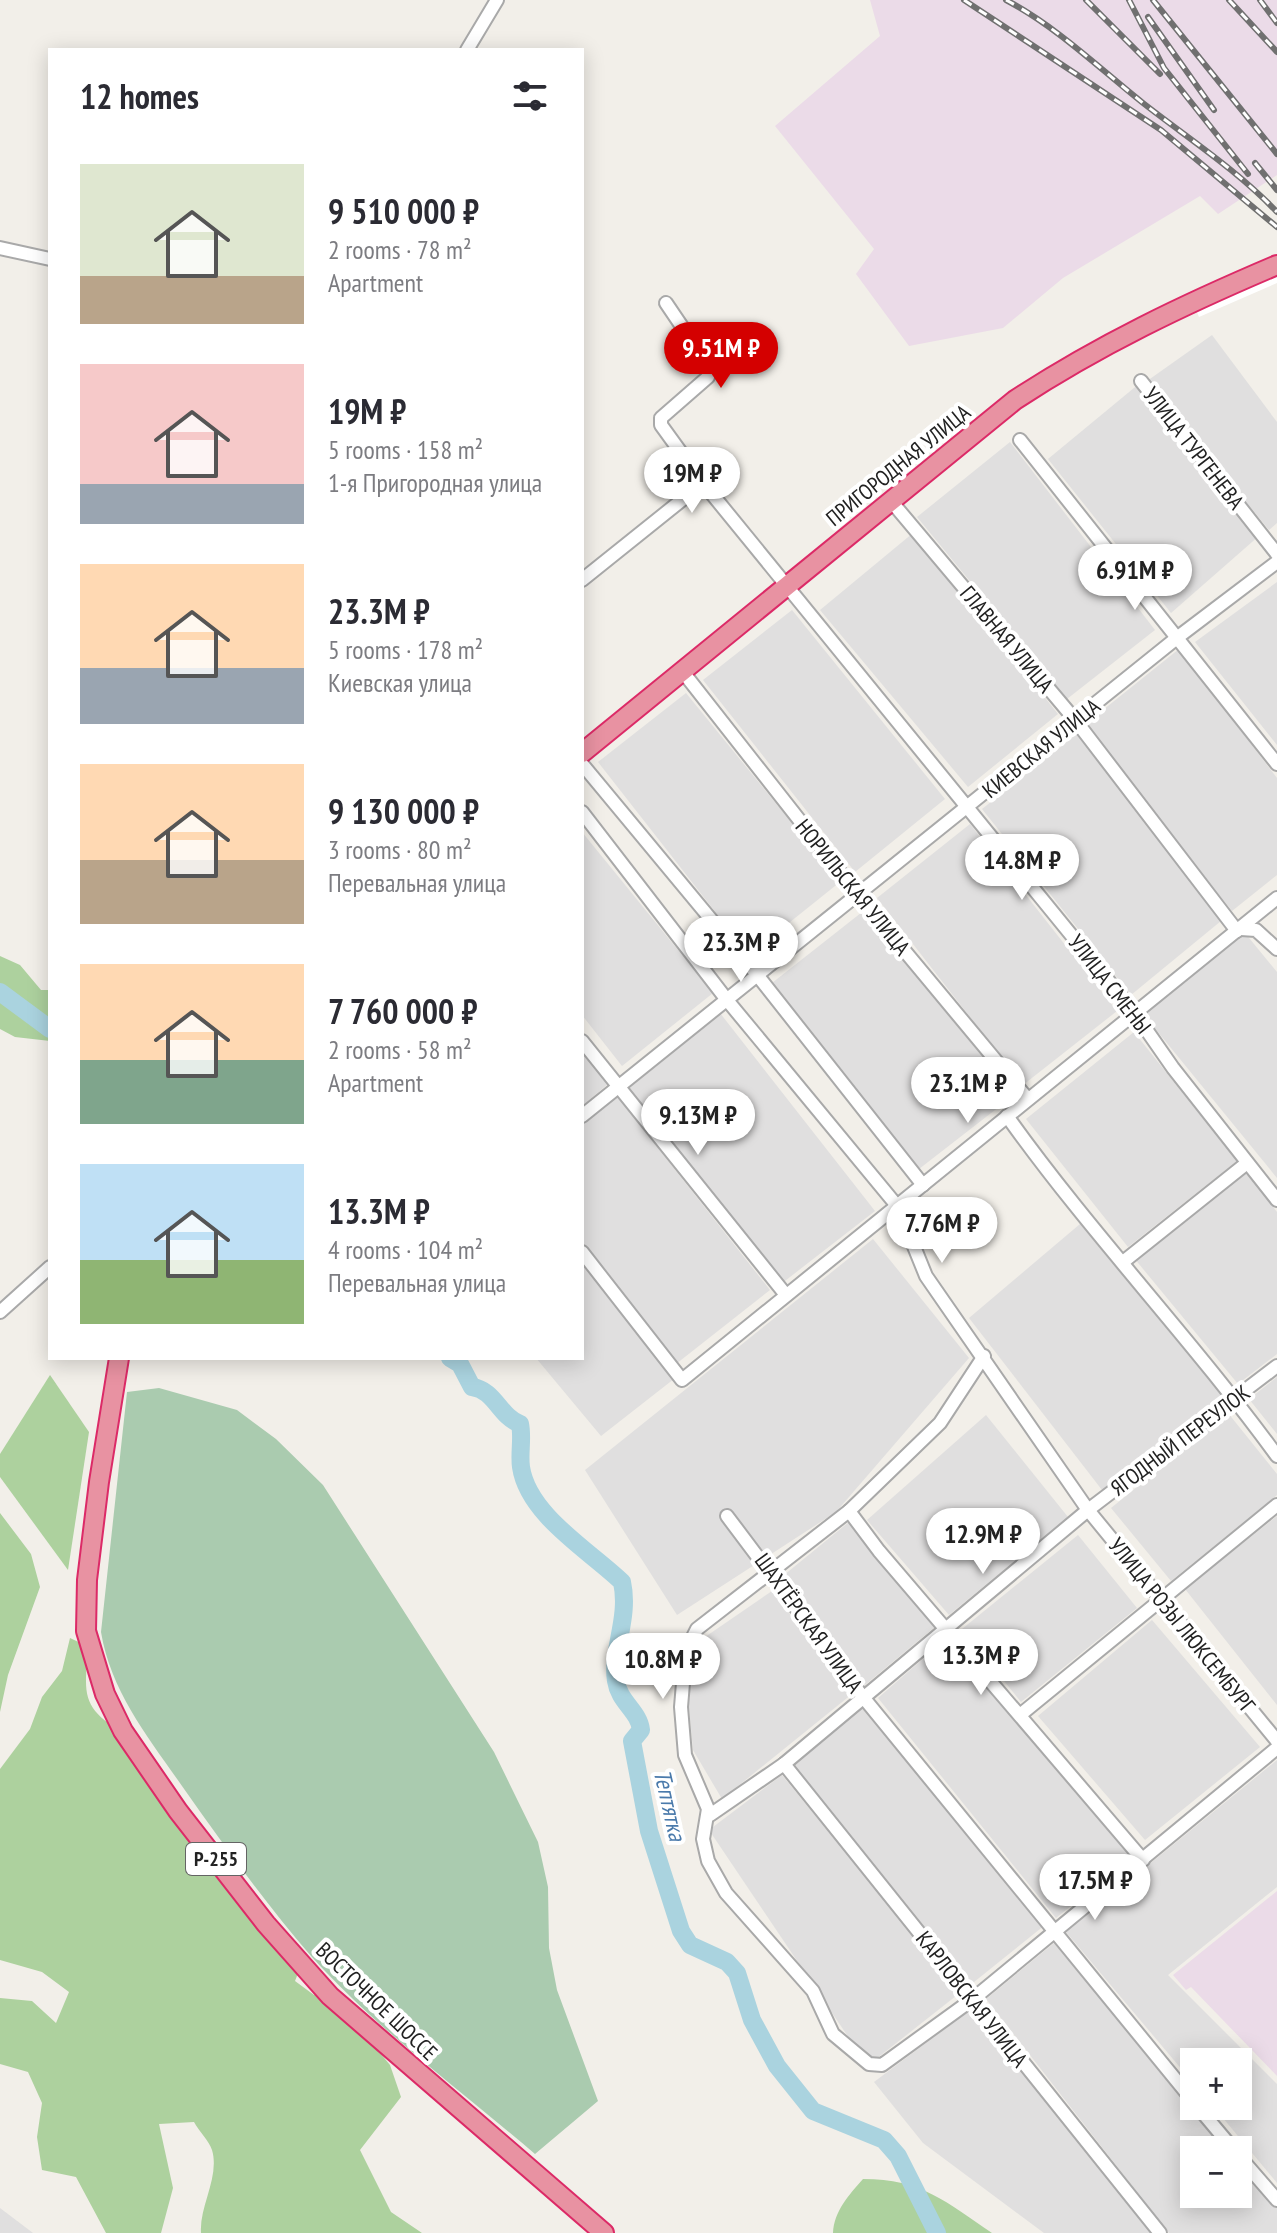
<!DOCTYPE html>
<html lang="en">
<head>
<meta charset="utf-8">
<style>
	:root { --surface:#fff; --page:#f2f2f3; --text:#2b2b33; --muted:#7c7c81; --accent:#d40000 }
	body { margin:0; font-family:"PT Sans Narrow",sans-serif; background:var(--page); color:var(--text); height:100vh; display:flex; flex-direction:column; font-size:30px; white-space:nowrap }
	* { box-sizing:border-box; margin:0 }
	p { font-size:26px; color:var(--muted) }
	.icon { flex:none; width:44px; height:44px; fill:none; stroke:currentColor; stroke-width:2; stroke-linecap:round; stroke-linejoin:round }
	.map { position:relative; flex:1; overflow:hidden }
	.sheet { position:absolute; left:48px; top:48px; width:536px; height:1312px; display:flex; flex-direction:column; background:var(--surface); border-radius:0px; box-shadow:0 4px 20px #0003 }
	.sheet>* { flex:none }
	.tools { position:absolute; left:1180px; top:2048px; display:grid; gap:16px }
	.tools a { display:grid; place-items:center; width:72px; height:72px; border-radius:0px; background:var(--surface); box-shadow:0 4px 20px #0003; font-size:40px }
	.price { position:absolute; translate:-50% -68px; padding:0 18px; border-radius:28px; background:#fff; color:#222; font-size:26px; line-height:52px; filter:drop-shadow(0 2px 4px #0008) }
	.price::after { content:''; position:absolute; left:50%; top:48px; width:24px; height:18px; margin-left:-12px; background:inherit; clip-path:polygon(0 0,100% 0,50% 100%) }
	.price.selected { background:var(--accent); color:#fff }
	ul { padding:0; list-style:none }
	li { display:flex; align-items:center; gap:24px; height:200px; padding:0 32px }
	li span { display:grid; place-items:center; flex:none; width:224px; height:160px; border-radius:0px; color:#555 }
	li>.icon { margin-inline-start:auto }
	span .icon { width:96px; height:96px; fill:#fffc; stroke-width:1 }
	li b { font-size:34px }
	h2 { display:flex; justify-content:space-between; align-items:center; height:96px; padding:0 32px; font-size:34px }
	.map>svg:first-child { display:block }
	.residential { fill:#e0dfdf }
	.industrial { fill:#ebdbe8 }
	.forest { fill:#add19e }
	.cemetery { fill:#aacbaf }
	.pier { fill:#fff }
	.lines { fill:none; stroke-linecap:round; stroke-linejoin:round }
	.river { stroke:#aad3df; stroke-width:18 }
	.minor-casing { stroke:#a9a9a9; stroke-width:16 }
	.highway-casing { stroke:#dc2a67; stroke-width:22 }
	.minor { stroke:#fff; stroke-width:12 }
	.highway { stroke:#e892a2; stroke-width:18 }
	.rail-casing { stroke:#707070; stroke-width:6 }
	.rail { stroke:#fff; stroke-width:3; stroke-dasharray:9; stroke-linecap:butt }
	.labels { text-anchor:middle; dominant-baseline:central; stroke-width:8; stroke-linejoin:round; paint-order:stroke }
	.shield { fill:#fff; stroke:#646464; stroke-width:2 }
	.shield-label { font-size:20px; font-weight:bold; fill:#222 }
	.street-label { font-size:22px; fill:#222; stroke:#fff }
	.water-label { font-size:24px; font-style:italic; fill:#4a7aab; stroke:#fff }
</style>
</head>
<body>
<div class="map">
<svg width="1277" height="2233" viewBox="0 0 1277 2233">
	<rect width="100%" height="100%" fill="#f2efe9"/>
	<g class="residential">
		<polygon points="1212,335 1277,422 1277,523 1269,530 1147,381"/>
		<polygon points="1140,383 1260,535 1171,613 1048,459"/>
		<polygon points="1010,442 1155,630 1067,699 917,517"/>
		<polygon points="913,533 1058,714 968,787 820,610"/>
		<polygon points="1277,582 1277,745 1195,642"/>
		<polygon points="792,610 945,799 855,872 703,680"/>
		<polygon points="1179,649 1277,778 1277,875 1232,911 1083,726"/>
		<polygon points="686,693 840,882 749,955 598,762"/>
		<polygon points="1078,733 1221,921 1131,995 982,809"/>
		<polygon points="970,824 1117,1011 1023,1085 877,898"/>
		<polygon points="582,832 713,993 622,1066 582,1015"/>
		<polygon points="866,909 1013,1096 919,1169 772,983"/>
		<polygon points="1245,933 1277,972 1277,1178 1144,1015"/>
		<polygon points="720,1013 875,1211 781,1284 624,1086"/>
		<polygon points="1134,1032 1237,1161 1128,1247 1026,1119"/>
		<polygon points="582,1052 608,1084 582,1106"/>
		<polygon points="616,1095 770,1290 676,1364 582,1244 582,1123"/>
		<polygon points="1244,1170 1277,1212 1277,1354 1238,1384 1134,1258"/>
		<polygon points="1080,1224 1223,1396 1102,1490 969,1318"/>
		<polygon points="873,1239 969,1358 836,1512 677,1615 585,1470"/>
		<polygon points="582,1256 679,1375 601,1436 536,1358 582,1358"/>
		<polygon points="1277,1377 1277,1434 1249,1399"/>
		<polygon points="1228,1413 1277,1474 1277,1495 1171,1581 1111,1508"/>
		<polygon points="986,1415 1068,1517 949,1615 867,1520"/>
		<polygon points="1277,1516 1277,1705 1185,1589"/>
		<polygon points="849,1522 936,1626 865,1685 778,1580"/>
		<polygon points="1078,1535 1137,1608 1021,1702 962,1629"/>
		<polygon points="772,1591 852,1694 722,1799 693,1750 688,1697 705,1637"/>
		<polygon points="1152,1620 1260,1747 1145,1840 1038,1716"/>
		<polygon points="949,1636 1132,1857 1056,1918 878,1698"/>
		<polygon points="863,1704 1045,1925 969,1986 791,1766"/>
		<polygon points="1277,1760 1277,1887 1168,1975 1277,2084 1277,2183 1213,2106 1238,2106 1238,2062 1194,2062 1194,2084 1066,1932"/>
		<polygon points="782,1775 961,1992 871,2063 851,2041 709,1830"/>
		<polygon points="1054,1943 1228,2150 1194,2150 1194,2194 1238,2194 1238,2162 1277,2208 1277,2233 1169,2233 986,1999"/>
		<polygon points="971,2009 1156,2233 1044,2233 923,2143 874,2082"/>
		<polygon points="0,2208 33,2233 0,2233"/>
	</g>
	<g class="industrial">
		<polygon points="870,0 1277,0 1277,175 1218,214 1200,196 1063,278 1003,328 909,346 856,274 874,249 775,126 880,36"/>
		<polygon points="1277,1891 1277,2076 1191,1987 1186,1990 1173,1975"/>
	</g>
	<g class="forest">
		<polygon points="0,956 20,965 41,990 50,990 50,1041 15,1037 0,1029"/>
		<polygon points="50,1375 89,1432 68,1570 0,1477 0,1454"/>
		<polygon points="0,1513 31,1554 40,1587 8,1675 0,1712"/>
		<path d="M 70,1638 L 89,1647 C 82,1701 84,1709 130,1738 L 302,1963 L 295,1981 L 314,1995 L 326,1988 L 390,2065 L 401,2097 L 360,2150 L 391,2212 L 422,2233 L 201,2233 C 199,2206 220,2177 212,2150 C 209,2141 199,2131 194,2122 L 159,2124 L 173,2188 L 161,2233 L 106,2233 L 76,2177 L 42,2170 L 37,2137 L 42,2103 L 28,2072 L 0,2064 L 0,1998 L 32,2001 L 56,2023 L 69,1992 L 42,1972 L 0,1960 L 0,1769 L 30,1729 L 42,1697 L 62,1671 Z"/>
		<path d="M 863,2179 C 922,2179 946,2202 992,2233 L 833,2233 C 834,2211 849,2195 863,2179 Z"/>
	</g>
	<path class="cemetery" d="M 159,1388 L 237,1410 L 276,1439 L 323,1485 L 494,1752 L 538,1842 L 548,1887 L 549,1948 L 557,1990 L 598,2101 L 535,2154 C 460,2090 377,2029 311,1956 C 265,1903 223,1844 182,1786 C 148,1737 111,1692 101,1632 L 127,1392 Z"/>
	<polygon class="pier" points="1277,258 1277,283 1199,317 1190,295"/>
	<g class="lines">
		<g class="river">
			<polyline points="0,992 50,1029"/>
			<path d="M 450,1358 L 460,1364 L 472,1387 C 495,1390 499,1416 520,1424 C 523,1438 519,1453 521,1467 C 528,1515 590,1551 622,1582 C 630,1618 611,1651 616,1681 C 619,1702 639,1711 641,1730 L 632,1741 L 649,1831 L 681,1931 L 690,1945 L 727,1962 L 737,1973 L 752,2020 L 777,2066 L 813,2111 L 884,2140 L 898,2156 L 937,2233"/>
		</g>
		<g class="minor-casing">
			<g id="minor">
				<polyline points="467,50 497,0"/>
				<polyline points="0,248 50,259"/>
				<polyline points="666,303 710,368 708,377 661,418 661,425 703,483"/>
				<polyline points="1141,381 1277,554"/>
				<polyline points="1020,440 1277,764"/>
				<polyline points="891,501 1076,721 1237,931"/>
				<polyline points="582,580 703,483 1134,1012 1173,1068 1277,1200"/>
				<polyline points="683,672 859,896 1027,1098"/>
				<polyline points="582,764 758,976 923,1185"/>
				<polyline points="582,812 727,1000 898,1207 926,1276 1088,1510 1277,1741"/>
				<polyline points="1241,929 1256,930 1277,949"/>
				<polyline points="582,1041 786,1295"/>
				<polyline points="582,1116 1178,637 1277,562"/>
				<path d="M 1007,1116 C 1091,1234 1192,1339 1277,1456"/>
				<polyline points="582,1252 682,1380 1277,898"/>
				<polyline points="1123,1262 1247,1163"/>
				<polyline points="0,1312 50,1267"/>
				<polyline points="984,1356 940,1423 849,1511 697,1629 688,1647 684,1671 681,1707 685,1755 708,1809 703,1839 708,1861 726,1893 813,1991 833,2034 869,2064 882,2065 973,1999 1277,1748"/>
				<polyline points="849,1511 879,1551 1143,1860"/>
				<polyline points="727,1516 863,1697 1194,2102"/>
				<polyline points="1020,1715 1277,1505"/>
				<polyline points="784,1764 1160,2233"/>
				<polyline points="710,1815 784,1764 1088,1510 1277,1366"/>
				<polyline points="1197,2106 1234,2150"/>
				<polyline points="1238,2155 1277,2200"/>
			</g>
		</g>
		<g class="highway-casing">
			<g id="highway">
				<path d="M 582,753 L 1015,400 C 1099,345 1185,304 1277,265"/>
				<polyline points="119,1358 99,1482 87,1580 86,1631 105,1694 123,1731 178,1811 266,1924 330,1996 604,2233"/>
			</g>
		</g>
		<use href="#minor" class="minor"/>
		<use href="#highway" class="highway"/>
		<g class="rail-casing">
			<g id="rail">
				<polyline points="964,0 1161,130 1277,227"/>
				<path d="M 1006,0 C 1057,27 1099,68 1143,103 C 1189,139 1237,170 1277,212"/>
				<polyline points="1086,0 1160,74"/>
				<polyline points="1129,0 1164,68 1248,174"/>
				<polyline points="1153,0 1277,154"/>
				<polyline points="1229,0 1277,52"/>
				<polyline points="1260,0 1277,23"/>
				<polyline points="1148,17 1214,110"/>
				<polyline points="1255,163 1277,190"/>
			</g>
		</g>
		<use href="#rail" class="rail"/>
	</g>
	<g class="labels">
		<rect class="shield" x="186" y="1843" width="60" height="32" rx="6"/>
		<g class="shield-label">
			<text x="216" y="1859">Р-255</text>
		</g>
		<g class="street-label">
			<text transform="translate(1194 448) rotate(52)">УЛИЦА ТУРГЕНЕВА</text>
			<text transform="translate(898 465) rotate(-39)">ПРИГОРОДНАЯ УЛИЦА</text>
			<text transform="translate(1007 639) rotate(50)">ГЛАВНАЯ УЛИЦА</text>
			<text transform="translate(1041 748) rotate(-39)">КИЕВСКАЯ УЛИЦА</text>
			<text transform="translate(853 887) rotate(51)">НОРИЛЬСКАЯ УЛИЦА</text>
			<text transform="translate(1110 984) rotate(52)">УЛИЦА СМЕНЫ</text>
			<text transform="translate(1180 1440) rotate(-37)">ЯГОДНЫЙ ПЕРЕУЛОК</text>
			<text transform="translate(809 1623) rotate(54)">ШАХТЁРСКАЯ УЛИЦА</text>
			<text transform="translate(1182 1625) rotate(51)">УЛИЦА РОЗЫ ЛЮКСЕМБУРГ</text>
			<text transform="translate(972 1999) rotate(52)">КАРЛОВСКАЯ УЛИЦА</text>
			<text transform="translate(377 2001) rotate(44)">ВОСТОЧНОЕ ШОССЕ</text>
		</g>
		<g class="water-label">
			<text transform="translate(670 1805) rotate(77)">Тептятка</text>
		</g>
	</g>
</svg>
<div class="tools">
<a>+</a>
<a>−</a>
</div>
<b class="price selected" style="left:721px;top:390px">9.51M ₽</b>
<b class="price" style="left:692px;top:515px">19M ₽</b>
<b class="price" style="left:1135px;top:612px">6.91M ₽</b>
<b class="price" style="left:1022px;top:902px">14.8M ₽</b>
<b class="price" style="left:741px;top:984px">23.3M ₽</b>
<b class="price" style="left:968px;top:1125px">23.1M ₽</b>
<b class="price" style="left:698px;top:1157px">9.13M ₽</b>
<b class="price" style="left:942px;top:1265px">7.76M ₽</b>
<b class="price" style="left:983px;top:1576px">12.9M ₽</b>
<b class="price" style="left:981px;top:1697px">13.3M ₽</b>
<b class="price" style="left:663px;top:1701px">10.8M ₽</b>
<b class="price" style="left:1095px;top:1922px">17.5M ₽</b>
<section class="sheet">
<h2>12 homes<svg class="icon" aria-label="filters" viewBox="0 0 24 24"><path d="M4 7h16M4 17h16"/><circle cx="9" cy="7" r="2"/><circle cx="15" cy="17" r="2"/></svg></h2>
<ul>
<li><span style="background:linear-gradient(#dfe7d0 70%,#b9a48a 0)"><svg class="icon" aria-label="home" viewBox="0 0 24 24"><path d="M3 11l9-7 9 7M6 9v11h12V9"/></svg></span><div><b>9 510 000 ₽</b><p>2 rooms · 78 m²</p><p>Apartment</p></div></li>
<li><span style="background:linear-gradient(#f6c9c9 75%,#9aa5b1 0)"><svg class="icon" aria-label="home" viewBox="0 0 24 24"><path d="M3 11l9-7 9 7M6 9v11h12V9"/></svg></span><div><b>19M ₽</b><p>5 rooms · 158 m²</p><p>1-я Пригородная улица</p></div></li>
<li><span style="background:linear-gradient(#ffd9b3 65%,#9aa5b1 0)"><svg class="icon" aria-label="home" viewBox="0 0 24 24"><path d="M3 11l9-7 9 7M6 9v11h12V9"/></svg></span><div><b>23.3M ₽</b><p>5 rooms · 178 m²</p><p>Киевская улица</p></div></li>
<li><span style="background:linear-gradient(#ffd9b3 60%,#b9a48a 0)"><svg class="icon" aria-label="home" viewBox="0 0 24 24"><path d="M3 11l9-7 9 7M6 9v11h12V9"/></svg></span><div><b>9 130 000 ₽</b><p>3 rooms · 80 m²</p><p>Перевальная улица</p></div></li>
<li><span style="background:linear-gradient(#ffd9b3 60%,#7fa58c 0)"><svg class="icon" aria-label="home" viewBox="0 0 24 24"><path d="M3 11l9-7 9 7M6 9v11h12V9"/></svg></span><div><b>7 760 000 ₽</b><p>2 rooms · 58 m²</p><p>Apartment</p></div></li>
<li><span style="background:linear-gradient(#bfe0f5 60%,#8fb573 0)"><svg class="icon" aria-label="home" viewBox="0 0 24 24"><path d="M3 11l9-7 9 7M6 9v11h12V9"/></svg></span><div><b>13.3M ₽</b><p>4 rooms · 104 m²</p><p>Перевальная улица</p></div></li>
</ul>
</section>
</div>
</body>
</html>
